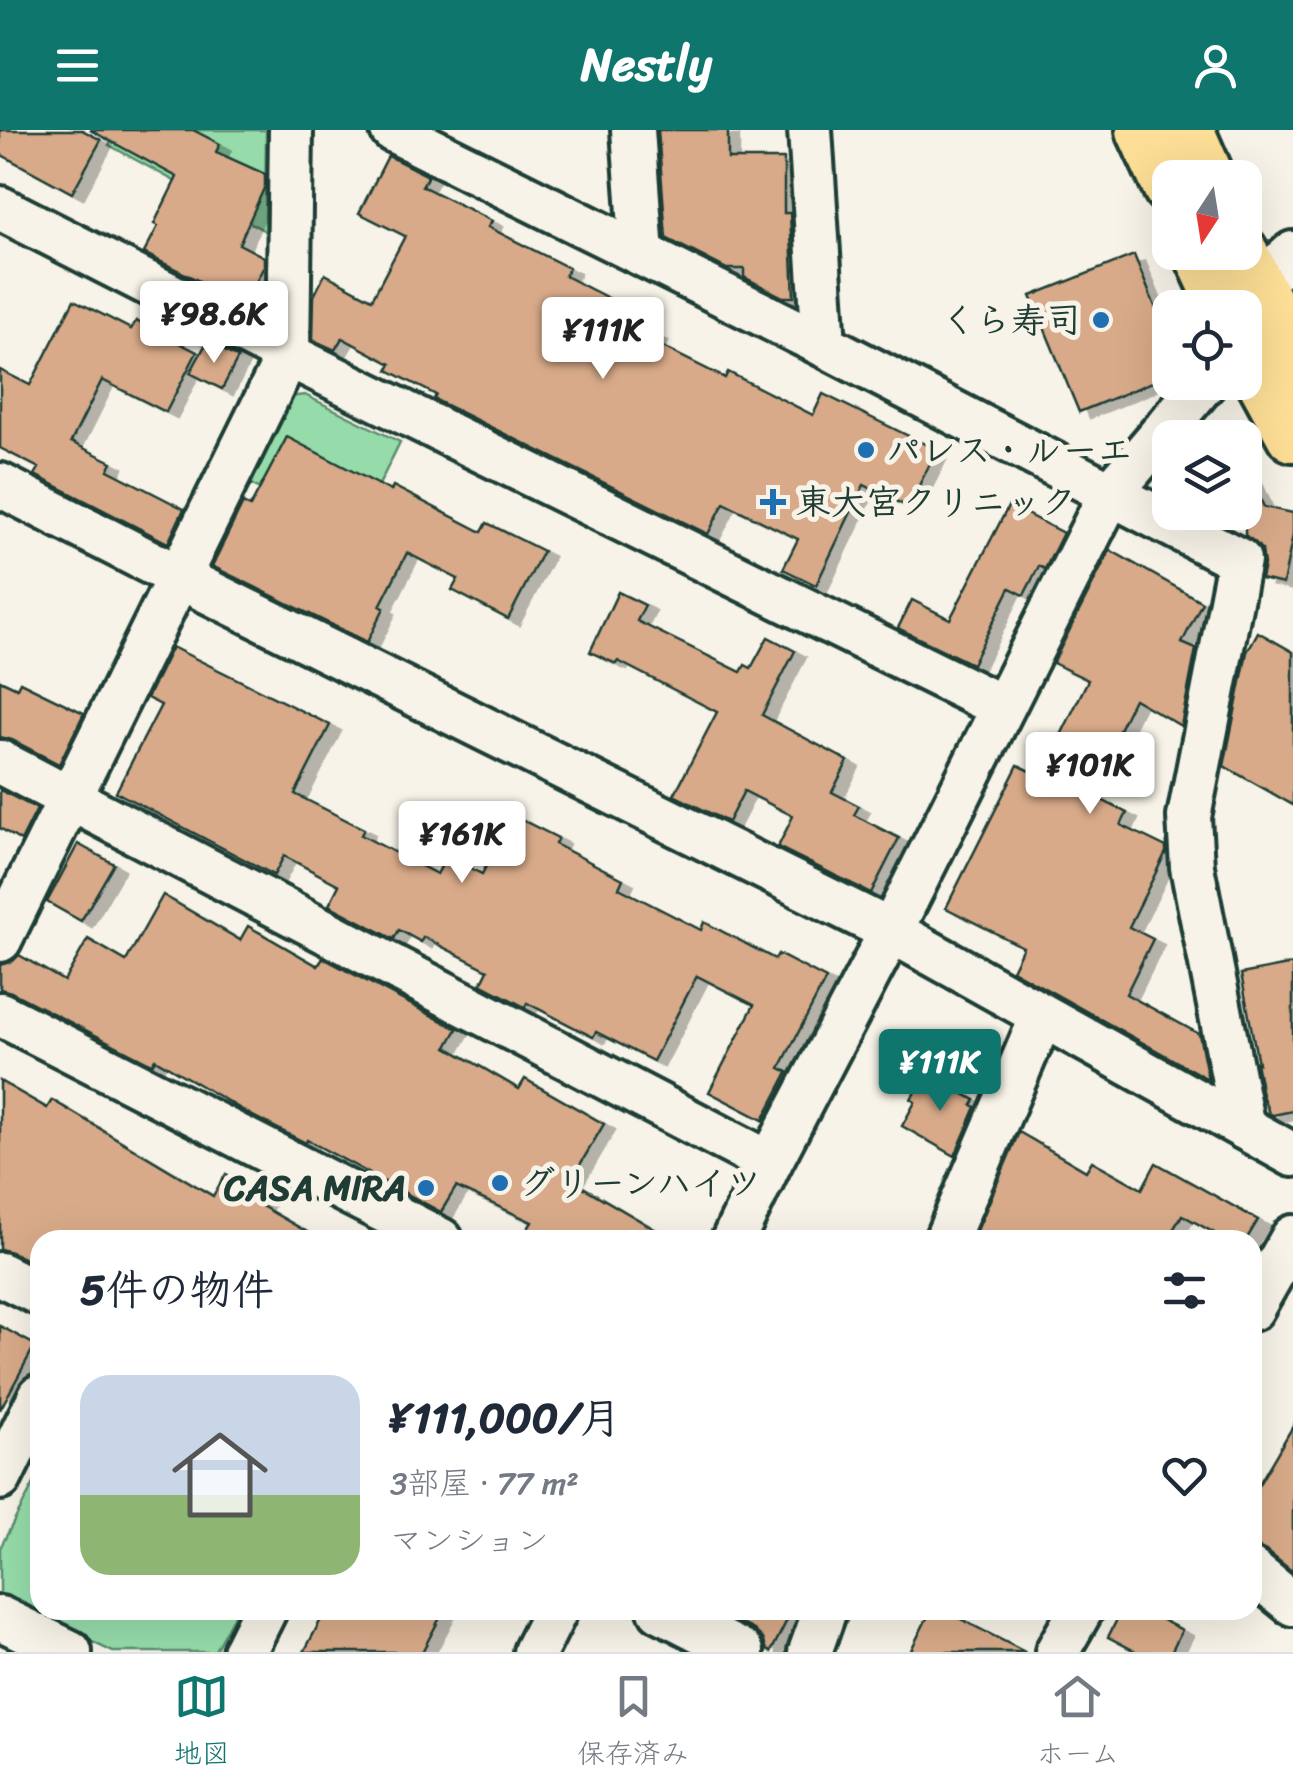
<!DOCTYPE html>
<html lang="ja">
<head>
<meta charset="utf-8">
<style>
	:root { --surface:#fff; --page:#f6f6f7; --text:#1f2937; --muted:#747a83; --line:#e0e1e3; --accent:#0f766e }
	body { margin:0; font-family:Sriracha,"Klee One",sans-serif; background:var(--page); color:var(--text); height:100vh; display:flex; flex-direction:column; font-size:38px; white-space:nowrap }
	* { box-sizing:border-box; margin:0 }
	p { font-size:32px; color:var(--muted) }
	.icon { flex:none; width:55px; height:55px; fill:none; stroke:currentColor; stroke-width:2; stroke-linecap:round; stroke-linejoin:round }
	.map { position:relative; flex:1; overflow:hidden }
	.panel { position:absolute; left:30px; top:1100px; width:1232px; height:390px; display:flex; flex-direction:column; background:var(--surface); border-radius:30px; box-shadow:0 10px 40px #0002 }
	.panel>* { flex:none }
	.needle { width:65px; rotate:192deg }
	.tools { position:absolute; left:1152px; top:30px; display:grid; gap:20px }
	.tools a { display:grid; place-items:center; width:110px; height:110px; border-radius:20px; background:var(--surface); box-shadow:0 10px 40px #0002; font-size:50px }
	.price { position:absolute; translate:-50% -85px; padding:0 22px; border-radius:10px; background:#fff; color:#222; font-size:32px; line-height:65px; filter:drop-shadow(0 2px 5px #0008) }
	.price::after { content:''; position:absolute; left:50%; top:60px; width:30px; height:22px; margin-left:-15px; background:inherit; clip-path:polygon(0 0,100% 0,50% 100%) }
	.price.current { background:var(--accent); color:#fff }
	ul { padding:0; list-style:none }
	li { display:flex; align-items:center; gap:30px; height:250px; padding:0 50px }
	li+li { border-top:2px solid var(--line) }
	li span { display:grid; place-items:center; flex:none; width:280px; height:200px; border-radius:30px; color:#555 }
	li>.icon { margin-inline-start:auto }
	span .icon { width:120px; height:120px; fill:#fffc; stroke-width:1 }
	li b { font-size:42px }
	h2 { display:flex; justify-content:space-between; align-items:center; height:120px; padding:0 50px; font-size:42px }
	header { display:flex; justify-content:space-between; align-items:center; height:130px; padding:0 50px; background:var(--accent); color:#fff; font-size:45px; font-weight:800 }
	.dock { display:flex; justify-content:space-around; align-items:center; height:140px; border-top:2px solid var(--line); background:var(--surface); font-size:28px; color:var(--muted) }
	.dock a { display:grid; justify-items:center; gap:5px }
	.dock .current { color:var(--accent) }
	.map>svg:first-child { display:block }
	.green { fill:#96dcaa; stroke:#5a8c6f; stroke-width:2.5 }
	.building { fill:#d8aa89; stroke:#1f3d34; stroke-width:2.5; filter:url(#shadow) }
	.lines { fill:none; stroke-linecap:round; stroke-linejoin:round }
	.minor-casing { stroke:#1f3d34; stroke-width:50 }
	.major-casing { stroke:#1f3d34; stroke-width:60 }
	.minor { stroke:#f7f3e8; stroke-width:42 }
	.major { stroke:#fcde96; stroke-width:52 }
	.poi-dot { fill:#1f6fb2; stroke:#f7f3e8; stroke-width:4 }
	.labels { text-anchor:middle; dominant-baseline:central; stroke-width:10; stroke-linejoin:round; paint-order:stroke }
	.poi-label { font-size:35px; font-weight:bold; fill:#1f3d34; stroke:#f7f3e8; text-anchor:start }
</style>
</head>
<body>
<header><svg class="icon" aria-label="menu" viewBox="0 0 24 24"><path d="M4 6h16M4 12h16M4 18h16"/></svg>Nestly<svg class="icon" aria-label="person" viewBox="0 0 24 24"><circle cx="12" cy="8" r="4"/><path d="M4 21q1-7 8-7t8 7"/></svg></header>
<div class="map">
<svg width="1293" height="1522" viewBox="0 0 1293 1522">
	<defs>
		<filter id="shadow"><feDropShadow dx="11" dy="6" stdDeviation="0" flood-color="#0004"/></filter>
	</defs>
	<rect width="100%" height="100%" fill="#f7f3e8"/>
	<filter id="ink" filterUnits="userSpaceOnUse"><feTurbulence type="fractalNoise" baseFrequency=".01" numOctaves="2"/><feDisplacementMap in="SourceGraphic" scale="20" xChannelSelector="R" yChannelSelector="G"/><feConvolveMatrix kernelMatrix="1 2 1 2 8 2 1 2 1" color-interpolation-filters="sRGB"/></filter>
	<g filter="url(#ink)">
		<g class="green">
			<polygon points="116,0 266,0 265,101 109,15"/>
			<polygon points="305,265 400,312 355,404 248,353 289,267"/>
			<polygon points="40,1342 40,1480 237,1480 214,1522 113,1522 0,1468 0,1418"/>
		</g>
		<g class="building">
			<polygon points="0,0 82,0 101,10 72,63 0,24"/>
			<polygon points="90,0 193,0 220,14 216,22 265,44 265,56 239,114 264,127 264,136 245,174 144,123 158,96 154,94 177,47"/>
			<polygon points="658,0 728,0 728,29 784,29 784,83 790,83 794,167 783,167 744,147 744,139 727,139 666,108"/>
			<polygon points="388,26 428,46 422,56 492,91 488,97 569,138 565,146 612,170 607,180 657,206 653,212 725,248 728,242 813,285 823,264 937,320 908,377 864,355 816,455 783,439 798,409 724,373 708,404 434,269 436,265 388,240 391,234 342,208 335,220 313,210 314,166 325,144 372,169 405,106 359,83"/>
			<polygon points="1134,125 1170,213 1170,245 1079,282 1031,166"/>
			<polygon points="74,170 131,199 136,191 197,222 166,282 102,250 71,312 112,332 108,340 184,379 168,413 35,345 39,338 0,318 0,240 30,255"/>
			<polygon points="207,212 238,228 222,259 190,243"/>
			<polygon points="287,307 391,361 393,356 482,402 487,393 543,421 508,489 452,460 458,449 407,423 380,476 384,478 367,512 212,436 243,373 250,377"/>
			<polygon points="1245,334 1264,377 1293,383 1293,405 1283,454 1261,449 1264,435 1262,420 1245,405"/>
			<polygon points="1009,375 1063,403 1045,439 1039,436 1024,465 1010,458 972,534 898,498 912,470 950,489"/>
			<polygon points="1110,420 1202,472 1182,513 1196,519 1181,596 1134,569 1088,663 1127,683 1121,695 1166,717 1166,722 1129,797 1153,809 1126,864 1199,904 1208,949 1012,840 1023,817 946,778 1018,635 1041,646 1088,550 1053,533"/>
			<polygon points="618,462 645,475 637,491 741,542 745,535 751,538 768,507 795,521 762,585 848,631 832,662 859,676 854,685 899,708 871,763 778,717 793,686 744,661 728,692 674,665 717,582 618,531 616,534 590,522"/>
			<polygon points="1258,502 1293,522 1293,675 1224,636 1247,522"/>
			<polygon points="172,517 330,595 295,664 364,699 361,705 437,744 447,726 482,744 512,685 558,708 555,714 623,749 619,758 701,800 704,792 775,829 778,824 826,849 780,938 788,942 763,990 709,962 754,875 697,846 653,931 596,902 593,907 527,873 525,877 481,854 488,840 423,807 421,812 399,800 394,809 329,775 339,755 284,726 274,745 116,662 161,575 147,568"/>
			<polygon points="0,550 17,558 20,552 84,583 59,634 12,610 0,607"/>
			<polygon points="0,660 37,679 21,711 0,698"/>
			<polygon points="78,714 114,734 81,791 47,772"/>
			<polygon points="163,765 240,810 248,796 318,836 323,828 457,899 447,917 519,959 525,949 604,994 571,1050 673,1110 521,1110 532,1092 456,1057 441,1082 307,1010 306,1013 251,985 155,929 152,934 11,862 0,859 0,835 13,831 19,825 64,851 88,809 126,831"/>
			<polygon points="1293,834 1293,981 1273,985 1269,983 1262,965 1256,932 1258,933 1241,844"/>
			<polygon points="926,943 975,970 972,975 976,977 955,1026 902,996 915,972 911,969"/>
			<polygon points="0,951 47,978 52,970 213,1066 226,1044 265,1066 260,1075 321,1110 40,1110 40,1136 11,1122 0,1119"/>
			<polygon points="1019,1002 1086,1041 1092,1031 1142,1059 1156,1033 1258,1090 1246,1110 1227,1110 1182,1085 1167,1110 973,1110"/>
			<polygon points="0,1196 35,1215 0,1280"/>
			<polygon points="1293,1296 1293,1442 1268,1422 1252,1414 1252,1366"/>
			<polygon points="326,1480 444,1480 422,1522 304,1522"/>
			<polygon points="715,1480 792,1480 771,1522 767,1520 763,1509 754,1500"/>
			<polygon points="931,1480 943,1480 1025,1522 910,1522"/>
			<polygon points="1122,1480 1142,1480 1182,1500 1171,1522 1137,1522 1108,1507"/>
		</g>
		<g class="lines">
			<g class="minor-casing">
				<g id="minor">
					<polyline points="392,0 824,215 1239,430 1189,687 1192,737 1243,997"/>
					<polyline points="633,0 642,124"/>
					<polyline points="810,0 824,215"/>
					<polyline points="0,78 288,225 1002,577"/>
					<polyline points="1248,185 1256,155 1293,123"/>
					<polyline points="0,355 179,447 891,801 1293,1025"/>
					<polyline points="0,632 770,1033"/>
					<polyline points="0,810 288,225 291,0"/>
					<polyline points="0,884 441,1110"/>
					<polyline points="733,1110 770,1033 891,801 1110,364 1205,252"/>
					<polyline points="946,1110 1042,886"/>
					<polyline points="0,1144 40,1164"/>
					<polyline points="1252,1179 1293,1107"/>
					<polyline points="0,1348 40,1266"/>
					<polyline points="1252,1441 1293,1474"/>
					<polyline points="660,1480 742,1522"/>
					<polyline points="0,1488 70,1522"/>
					<polyline points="244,1522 265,1480"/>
					<polyline points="535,1522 556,1480"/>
					<polyline points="810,1522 825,1480"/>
					<polyline points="1057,1522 1081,1480"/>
				</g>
			</g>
			<g class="major-casing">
				<g id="major">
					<polyline points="1143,0 1170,58"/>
					<polyline points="1187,0 1208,48"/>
					<polyline points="1200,122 1226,178"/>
					<polyline points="1241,122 1293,231"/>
					<polyline points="1245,217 1293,305"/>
				</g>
			</g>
			<use href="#minor" class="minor"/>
			<use href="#major" class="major"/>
		</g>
	</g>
	<g class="poi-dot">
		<circle cx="1101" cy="190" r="10"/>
		<circle cx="866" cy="320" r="10"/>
		<path d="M768 357h10v10h10v10h-10v10h-10v-10h-10v-10h10z"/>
		<circle cx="500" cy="1053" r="10"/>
		<circle cx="426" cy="1058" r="10"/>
	</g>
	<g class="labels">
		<g class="poi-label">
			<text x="1081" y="190" text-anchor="end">くら寿司</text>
			<text x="886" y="320">パレス・ルーエ</text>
			<text x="796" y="372">東大宮クリニック</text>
			<text x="520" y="1053">グリーンハイツ</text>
			<text x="406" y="1058" text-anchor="end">CASA MIRA</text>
		</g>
	</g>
</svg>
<div class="tools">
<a><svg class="needle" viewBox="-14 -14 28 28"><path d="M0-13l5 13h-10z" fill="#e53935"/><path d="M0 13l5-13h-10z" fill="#747a83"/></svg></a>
<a><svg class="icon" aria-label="locate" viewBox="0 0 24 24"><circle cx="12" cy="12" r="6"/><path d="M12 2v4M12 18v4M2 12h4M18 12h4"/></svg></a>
<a><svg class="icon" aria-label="layers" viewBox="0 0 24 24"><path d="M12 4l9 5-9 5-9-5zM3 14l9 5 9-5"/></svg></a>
</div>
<b class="price" style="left:214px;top:236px">¥98.6K</b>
<b class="price" style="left:603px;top:252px">¥111K</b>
<b class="price" style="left:1090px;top:687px">¥101K</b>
<b class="price" style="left:462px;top:756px">¥161K</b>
<b class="price current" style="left:940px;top:984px">¥111K</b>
<section class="panel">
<h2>5件の物件<svg class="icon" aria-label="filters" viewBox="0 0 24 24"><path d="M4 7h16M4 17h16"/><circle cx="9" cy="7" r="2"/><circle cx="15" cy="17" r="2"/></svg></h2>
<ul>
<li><span style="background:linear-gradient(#c9d6e8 60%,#8fb573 0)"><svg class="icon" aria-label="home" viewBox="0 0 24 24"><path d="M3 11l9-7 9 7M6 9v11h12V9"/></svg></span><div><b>¥111,000/月</b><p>3部屋 · 77 m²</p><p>マンション</p></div><svg class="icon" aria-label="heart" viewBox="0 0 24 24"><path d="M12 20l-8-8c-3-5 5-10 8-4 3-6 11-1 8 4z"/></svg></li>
</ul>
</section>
</div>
<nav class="dock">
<a class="current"><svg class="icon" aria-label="map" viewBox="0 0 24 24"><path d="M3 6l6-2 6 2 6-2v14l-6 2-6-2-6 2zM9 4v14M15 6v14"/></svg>地図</a>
<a><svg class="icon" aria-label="saved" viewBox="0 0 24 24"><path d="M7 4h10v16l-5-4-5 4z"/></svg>保存済み</a>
<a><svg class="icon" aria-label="home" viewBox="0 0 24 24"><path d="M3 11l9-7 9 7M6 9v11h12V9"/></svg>ホーム</a>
</nav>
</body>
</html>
